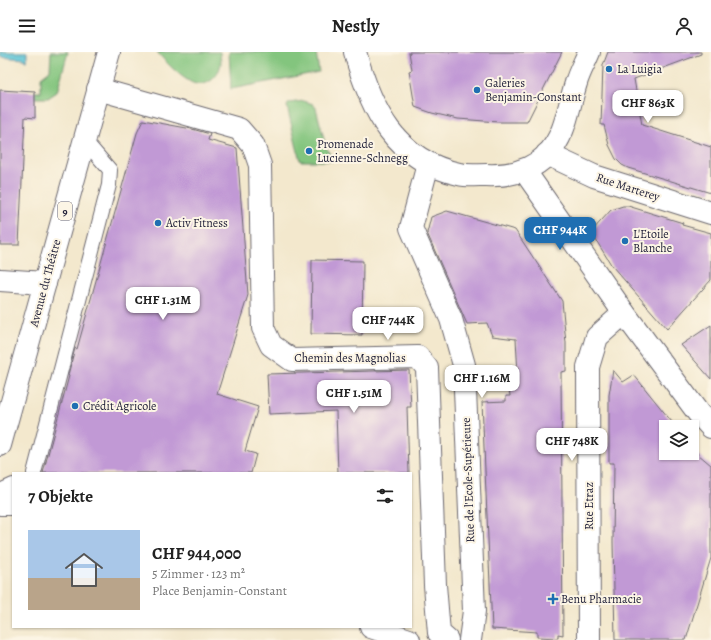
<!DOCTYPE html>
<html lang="de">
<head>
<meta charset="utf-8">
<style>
	:root { --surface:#fff; --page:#f6f6f6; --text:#222; --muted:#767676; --line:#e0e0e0; --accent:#1f6fb2 }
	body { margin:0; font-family:Alegreya,serif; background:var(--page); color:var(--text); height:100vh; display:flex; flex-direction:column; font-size:15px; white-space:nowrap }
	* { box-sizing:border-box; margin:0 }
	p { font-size:13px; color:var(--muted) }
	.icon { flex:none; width:22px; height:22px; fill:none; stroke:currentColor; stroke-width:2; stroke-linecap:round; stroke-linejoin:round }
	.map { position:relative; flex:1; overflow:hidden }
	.drawer { position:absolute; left:12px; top:420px; width:400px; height:156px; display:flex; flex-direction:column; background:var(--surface); border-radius:0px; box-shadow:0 1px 3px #0004 }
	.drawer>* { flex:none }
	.tools { position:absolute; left:659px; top:368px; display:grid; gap:8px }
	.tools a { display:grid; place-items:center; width:40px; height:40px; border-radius:0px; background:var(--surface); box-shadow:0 1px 3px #0004; font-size:20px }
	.price { position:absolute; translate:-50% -34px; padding:0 9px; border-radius:8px; background:#fff; color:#222; font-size:13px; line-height:26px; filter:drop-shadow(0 1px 2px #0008) }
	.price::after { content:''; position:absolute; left:50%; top:24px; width:12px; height:9px; margin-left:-6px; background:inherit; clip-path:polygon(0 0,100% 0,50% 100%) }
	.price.selected { background:var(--accent); color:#fff }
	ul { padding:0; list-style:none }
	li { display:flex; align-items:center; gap:12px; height:100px; padding:0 16px }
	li+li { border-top:1px solid var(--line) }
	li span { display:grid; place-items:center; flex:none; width:112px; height:80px; border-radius:0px; color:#555 }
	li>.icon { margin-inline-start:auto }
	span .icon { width:48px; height:48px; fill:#fffc; stroke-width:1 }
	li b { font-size:17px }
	h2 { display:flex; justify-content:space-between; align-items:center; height:48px; padding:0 16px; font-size:17px }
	header { display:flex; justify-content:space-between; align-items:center; height:52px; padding:0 16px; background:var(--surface); font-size:18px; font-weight:700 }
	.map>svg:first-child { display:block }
	.green { fill:#83c57e; stroke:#52745c }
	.water { fill:#59c3d5; stroke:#3e7288 }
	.building { fill:#c199d5 }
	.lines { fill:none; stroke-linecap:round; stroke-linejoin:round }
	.service-casing { stroke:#6b676e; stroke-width:16 }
	.minor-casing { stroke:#6b676e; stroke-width:24 }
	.tertiary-casing { stroke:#6b676e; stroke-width:24 }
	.primary-casing { stroke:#6b676e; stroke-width:24 }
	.service { stroke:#fff; stroke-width:14 }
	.minor { stroke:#fff; stroke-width:22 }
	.tertiary { stroke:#fff; stroke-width:22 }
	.primary { stroke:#fff; stroke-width:22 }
	.poi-dot { fill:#1f6fb2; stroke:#fcf5e5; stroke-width:1.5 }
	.labels { text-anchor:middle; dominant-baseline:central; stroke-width:4; stroke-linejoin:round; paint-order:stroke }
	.shield { fill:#fcf5e5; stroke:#63616e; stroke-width:1 }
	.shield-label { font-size:11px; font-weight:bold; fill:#22223b }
	.poi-label { font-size:12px; fill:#22223b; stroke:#fcf5e5; text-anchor:start }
	.street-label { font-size:12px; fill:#22223b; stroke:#fcf5e5 }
</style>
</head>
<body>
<header><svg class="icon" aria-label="menu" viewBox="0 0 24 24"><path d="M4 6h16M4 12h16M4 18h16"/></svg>Nestly<svg class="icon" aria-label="person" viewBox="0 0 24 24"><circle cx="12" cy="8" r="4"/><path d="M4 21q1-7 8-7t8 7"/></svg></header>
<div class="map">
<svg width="711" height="588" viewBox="0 0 711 588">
	<rect width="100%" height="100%" fill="#fcf5e5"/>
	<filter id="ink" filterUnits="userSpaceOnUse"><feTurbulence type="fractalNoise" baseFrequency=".025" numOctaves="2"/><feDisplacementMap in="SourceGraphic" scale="8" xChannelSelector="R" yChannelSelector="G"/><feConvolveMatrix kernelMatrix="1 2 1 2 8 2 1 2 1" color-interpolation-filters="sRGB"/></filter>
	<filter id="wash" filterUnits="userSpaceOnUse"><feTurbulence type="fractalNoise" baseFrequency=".012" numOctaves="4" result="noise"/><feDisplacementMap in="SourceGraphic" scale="16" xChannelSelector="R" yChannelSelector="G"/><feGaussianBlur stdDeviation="0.9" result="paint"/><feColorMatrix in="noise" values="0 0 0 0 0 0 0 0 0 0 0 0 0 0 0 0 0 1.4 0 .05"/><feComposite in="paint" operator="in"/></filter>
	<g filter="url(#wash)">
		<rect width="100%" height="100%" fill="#f3e8cd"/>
		<g class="green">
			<polygon points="51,0 68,0 57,40 48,46 35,46 35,40 41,40 41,25 50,18"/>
			<path d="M 157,0 L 220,0 C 220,5 222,11 220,15 C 217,29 201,37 189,29 C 177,22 166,10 157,0 Z"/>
			<polygon points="229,0 316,0 319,20 231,37"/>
			<polygon points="304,49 313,52 316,56 326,95 333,109 300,109 287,54 289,51"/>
		</g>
		<polygon class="water" points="0,0 27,0 27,9 25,9 25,7 0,5"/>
		<g id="blocks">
			<g class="building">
				<polygon points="409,0 562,0 527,70 498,70 458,67 432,61 415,55 409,19 412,18"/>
				<polygon points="608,0 701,0 701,2 634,27 642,73 711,95 711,141 628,116 622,113 616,107 609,93 604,73 601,73 603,13"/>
				<polygon points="0,38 35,40 35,66 25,65 19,193 0,193"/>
				<polygon points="143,68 192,77 210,82 208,88 237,96 248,243 217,342 258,355 245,399 256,402 251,421 43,421 69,324 68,323 75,296 77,297 137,81"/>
				<polygon points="623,154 628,154 683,171 682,173 711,181 711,228 667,277 612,214 591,180 611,158"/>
				<polygon points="447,159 515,178 562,249 566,291 566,319 561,320 563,583 558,582 558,586 537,585 537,580 492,577 482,350 506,349 506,344 510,344 508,328 518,322 516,287 492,284 487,271 467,272 427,181 431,165"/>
				<polygon points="312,208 363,209 362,283 311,282"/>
				<polygon points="711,273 711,327 681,293"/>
				<polygon points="409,318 411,355 407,355 409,421 338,421 336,359 269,362 267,322"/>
				<polygon points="613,318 623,330 634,323 676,375 666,375 666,401 692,401 692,397 711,413 711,506 686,588 615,588 613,490 614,411 609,411 609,343"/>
			</g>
		</g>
	</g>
	<g filter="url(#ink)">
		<use href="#blocks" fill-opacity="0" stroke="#6b676e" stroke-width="1"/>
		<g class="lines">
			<g class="service-casing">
				<g id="service">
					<polyline points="34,421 109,133 110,118 84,88"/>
					<polyline points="0,439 13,433"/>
				</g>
			</g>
			<g class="minor-casing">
				<g id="minor">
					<polyline points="98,37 239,77 253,93 260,113 263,276 271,293 292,308 418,305 427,316 435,533 439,581 447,588"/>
					<polyline points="547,102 594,124 711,161"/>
					<polyline points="428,112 411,176 451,267 464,313 474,559 470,588"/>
					<polyline points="0,228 45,231"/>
					<polyline points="0,452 13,452"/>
					<polyline points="371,575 409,588"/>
					<polyline points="589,588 588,315 597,285 624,261"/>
				</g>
			</g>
			<g class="tertiary-casing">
				<polyline id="tertiary" points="524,118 624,261 699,362 711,375"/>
			</g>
			<g class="primary-casing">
				<g id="primary">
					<path d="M 355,0 C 371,58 395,108 459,122 C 467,124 477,123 486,123 C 508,124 531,119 547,103 C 566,83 568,56 576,31 C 579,20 585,10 589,0"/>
					<polyline points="0,393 109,0"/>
				</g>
			</g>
			<use href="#service" class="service"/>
			<use href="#minor" class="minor"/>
			<use href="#tertiary" class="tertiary"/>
			<use href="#primary" class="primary"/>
		</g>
	</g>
	<g class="poi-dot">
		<circle cx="609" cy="17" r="4"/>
		<circle cx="477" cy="38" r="4"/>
		<circle cx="309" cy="99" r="4"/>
		<circle cx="158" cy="171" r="4"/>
		<circle cx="625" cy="189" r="4"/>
		<circle cx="75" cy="354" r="4"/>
		<path d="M551 541h4v4h4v4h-4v4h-4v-4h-4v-4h4z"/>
	</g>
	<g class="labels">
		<rect class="shield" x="58" y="150" width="14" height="18" rx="3"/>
		<g class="shield-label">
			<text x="65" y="159">9</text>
		</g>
		<g class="poi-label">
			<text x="617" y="17">La Luigia</text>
			<text x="485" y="31">Galeries<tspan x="485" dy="14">Benjamin-Constant</tspan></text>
			<text x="317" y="92">Promenade<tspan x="317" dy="14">Lucienne-Schnegg</tspan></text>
			<text x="166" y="171">Activ Fitness</text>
			<text x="633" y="182">L'Etoile<tspan x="633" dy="14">Blanche</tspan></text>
			<text x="83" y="354">Crédit Agricole</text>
			<text x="561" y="547">Benu Pharmacie</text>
		</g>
		<g class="street-label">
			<text transform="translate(628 135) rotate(18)">Rue Marterey</text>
			<text transform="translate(45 231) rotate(-75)">Avenue du Théâtre</text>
			<text x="350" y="306">Chemin des Magnolias</text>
			<text transform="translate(468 428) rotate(-92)">Rue de l'Ecole-Supérieure</text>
			<text transform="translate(589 454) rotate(-90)">Rue Etraz</text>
		</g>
	</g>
</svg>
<div class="tools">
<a><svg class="icon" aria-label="layers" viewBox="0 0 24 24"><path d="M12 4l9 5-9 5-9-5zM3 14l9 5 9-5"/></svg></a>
</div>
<b class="price" style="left:648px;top:72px">CHF 863K</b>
<b class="price selected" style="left:560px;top:199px">CHF 944K</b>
<b class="price" style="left:163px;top:269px">CHF 1.31M</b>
<b class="price" style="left:388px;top:289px">CHF 744K</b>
<b class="price" style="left:482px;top:347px">CHF 1.16M</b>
<b class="price" style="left:354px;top:362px">CHF 1.51M</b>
<b class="price" style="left:572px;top:410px">CHF 748K</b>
<section class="drawer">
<h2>7 Objekte<svg class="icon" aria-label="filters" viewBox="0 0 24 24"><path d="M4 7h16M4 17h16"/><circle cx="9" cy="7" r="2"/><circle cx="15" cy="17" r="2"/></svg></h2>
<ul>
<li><span style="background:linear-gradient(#a9c7e8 60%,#b9a48a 0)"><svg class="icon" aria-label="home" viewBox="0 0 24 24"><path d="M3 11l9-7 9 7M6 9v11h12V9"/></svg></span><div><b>CHF 944,000</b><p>5 Zimmer · 123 m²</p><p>Place Benjamin-Constant</p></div></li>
</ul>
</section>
</div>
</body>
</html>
